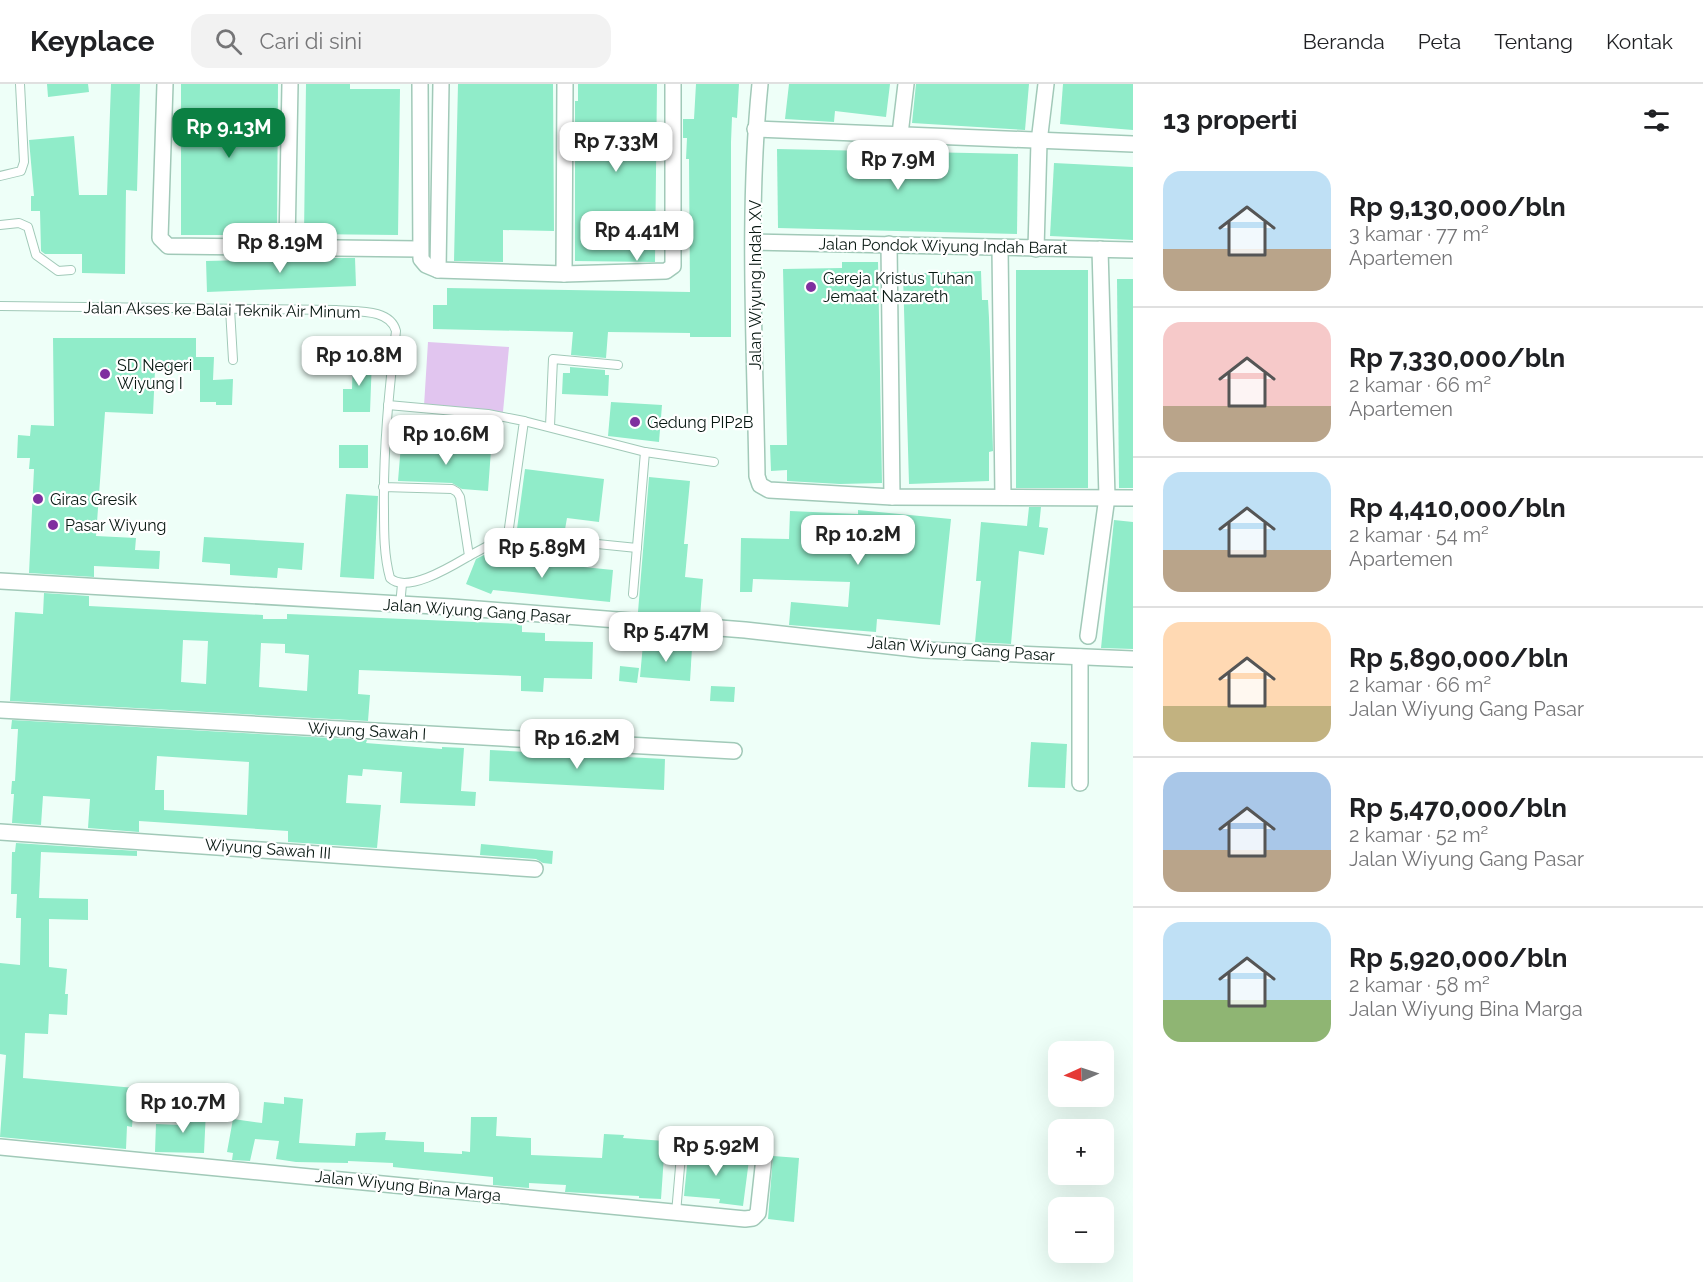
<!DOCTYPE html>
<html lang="id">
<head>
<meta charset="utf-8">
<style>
	:root { --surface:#fff; --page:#f2f2f2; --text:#202124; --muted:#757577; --line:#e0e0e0; --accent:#0b8043 }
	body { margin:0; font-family:Raleway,sans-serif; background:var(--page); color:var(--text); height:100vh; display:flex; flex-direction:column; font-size:22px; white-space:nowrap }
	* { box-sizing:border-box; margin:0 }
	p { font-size:20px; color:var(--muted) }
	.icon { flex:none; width:33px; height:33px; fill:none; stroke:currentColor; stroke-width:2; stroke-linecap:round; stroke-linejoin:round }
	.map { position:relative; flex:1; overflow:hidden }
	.details { display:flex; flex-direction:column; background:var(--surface); width:570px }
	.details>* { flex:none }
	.needle { width:39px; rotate:267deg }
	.fabs { position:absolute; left:1048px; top:957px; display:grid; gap:12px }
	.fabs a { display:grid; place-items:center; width:66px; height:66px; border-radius:12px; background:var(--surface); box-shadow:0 6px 24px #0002; font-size:30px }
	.price { position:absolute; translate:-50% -51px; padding:0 14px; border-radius:12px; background:#fff; color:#222; font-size:20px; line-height:39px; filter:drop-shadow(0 2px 3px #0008) }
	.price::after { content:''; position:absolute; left:50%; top:36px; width:18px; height:14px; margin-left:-9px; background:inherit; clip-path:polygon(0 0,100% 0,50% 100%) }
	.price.current { background:var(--accent); color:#fff }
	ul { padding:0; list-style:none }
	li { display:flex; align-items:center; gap:18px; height:150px; padding:0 30px }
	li+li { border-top:2px solid var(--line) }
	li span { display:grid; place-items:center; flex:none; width:168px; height:120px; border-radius:18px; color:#555 }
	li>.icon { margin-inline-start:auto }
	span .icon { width:72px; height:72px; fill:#fffc; stroke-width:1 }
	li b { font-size:26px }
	h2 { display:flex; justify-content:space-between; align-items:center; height:72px; padding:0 30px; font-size:26px }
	header { display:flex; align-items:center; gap:36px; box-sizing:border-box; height:84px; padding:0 30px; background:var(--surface); border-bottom:2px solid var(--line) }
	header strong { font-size:28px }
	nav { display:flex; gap:33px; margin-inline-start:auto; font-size:21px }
	.search { width:420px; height:54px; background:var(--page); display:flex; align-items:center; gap:15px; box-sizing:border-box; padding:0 21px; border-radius:18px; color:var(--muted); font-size:22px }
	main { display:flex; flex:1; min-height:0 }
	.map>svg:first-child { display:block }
	.green { fill:#e1c5ef }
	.building { fill:#90ecc9; fill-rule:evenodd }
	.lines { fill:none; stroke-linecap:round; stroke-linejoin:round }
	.service-casing { stroke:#a1c9b8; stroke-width:10 }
	.minor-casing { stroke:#a1c9b8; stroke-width:18 }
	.service { stroke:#fff; stroke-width:8 }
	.minor { stroke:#fff; stroke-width:15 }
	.poi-dot { fill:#7f2f9f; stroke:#fff; stroke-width:2 }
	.labels { text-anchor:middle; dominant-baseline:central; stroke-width:4.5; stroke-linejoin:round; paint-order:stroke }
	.street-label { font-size:16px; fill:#071711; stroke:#fff }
	.poi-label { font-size:16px; fill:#071711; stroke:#fff; text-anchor:start }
</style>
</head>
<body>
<header>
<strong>Keyplace</strong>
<div class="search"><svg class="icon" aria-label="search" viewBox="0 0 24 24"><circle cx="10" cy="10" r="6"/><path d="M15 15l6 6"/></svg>Cari di sini</div>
<nav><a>Beranda</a><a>Peta</a><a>Tentang</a><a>Kontak</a></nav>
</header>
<main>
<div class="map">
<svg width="1133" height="1198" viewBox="0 0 1133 1198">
	<rect width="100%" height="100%" fill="#eefff8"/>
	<polygon class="green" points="428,258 509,263 503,328 424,322"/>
	<g class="building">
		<polygon points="47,0 88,0 89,8 48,13"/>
		<polygon points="111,0 140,0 137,107 126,106 125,190 82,189 82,170 45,170 41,167 40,127 31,127 31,112 34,112 29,56 74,52 79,111 107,111"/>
		<polygon points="181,0 278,0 277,151 181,151"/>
		<polygon points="306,0 350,0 350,5 400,5 398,151 304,150"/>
		<polygon points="458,0 553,0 554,147 503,146 503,178 454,177"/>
		<polygon points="578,0 657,0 655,178 575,177 575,17 578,17"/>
		<polygon points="696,0 739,0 737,34 732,33 731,58 731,253 690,253 690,249 608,248 606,274 571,271 573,248 433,245 433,221 447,221 447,204 690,208 689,75 686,75 687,54 683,54 683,35 694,35"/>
		<polygon points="789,0 890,0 886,33 835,27 834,38 785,35"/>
		<polygon points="916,0 1029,0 1025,46 912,39"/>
		<polygon points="1063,0 1133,0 1133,46 1060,40"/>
		<polygon points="777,65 1018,70 1017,150 778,144"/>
		<polygon points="1054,79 1133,83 1133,156 1050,152"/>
		<polygon points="329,174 355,174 356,202 207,208 206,177"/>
		<polygon points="842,178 878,178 882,399 840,400 787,397 787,386 771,387 770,361 787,361 783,185 842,184"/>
		<rect x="1016" y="186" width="72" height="218"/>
		<polygon points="981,187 982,216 988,216 989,234 993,367 989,368 989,397 909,400 903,190"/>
		<polygon points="1117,195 1133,195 1133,404 1119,404"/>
		<polygon points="53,254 196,254 196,273 214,273 213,296 233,295 232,321 216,321 216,318 200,318 200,286 155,286 153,330 105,328 96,452 136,454 135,466 160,467 159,485 94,482 94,493 29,489 34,385 29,385 30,374 17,374 18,351 30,352 31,341 54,342"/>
		<polygon points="353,273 372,274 370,328 343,328 343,305 352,305"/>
		<polygon points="570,283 605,286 605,291 609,291 608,312 562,310 563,289 570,289"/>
		<polygon points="611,318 662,321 659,358 608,352"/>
		<polygon points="401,360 491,366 488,407 462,405 452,399 398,397"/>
		<rect x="339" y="361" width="29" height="23"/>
		<polygon points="525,385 604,395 599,438 567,434 564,451 517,445"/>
		<polygon points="649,393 690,397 684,460 688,460 685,493 703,495 700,533 638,528"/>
		<polygon points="346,410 378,412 374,495 340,493"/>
		<polygon points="1029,423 1041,423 1039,443 1048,444 1044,471 1019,467 1011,560 975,558 981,497 976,497 981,438 1027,442"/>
		<polygon points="858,426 951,435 940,541 877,535 876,548 789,541 791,518 848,523 850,498 753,495 752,508 740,508 741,454 789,455 790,427 858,430"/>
		<polygon points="1114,436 1133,438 1133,565 1101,564"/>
		<polygon points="204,453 304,459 302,486 278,484 277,494 230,491 230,480 202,478"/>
		<polygon points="484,471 515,483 515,476 613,486 610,518 493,506 491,510 466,500 476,475"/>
		<path d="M 44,509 L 89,512 L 89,522 L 263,531 L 263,535 L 287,535 L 287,530 L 522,540 L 522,548 L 545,549 L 545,557 L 593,558 L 592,595 L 544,594 L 543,608 L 521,607 L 521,592 L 359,586 L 358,610 L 370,611 L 368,637 L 10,617 L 15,528 L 43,530 ZM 183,556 L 208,557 L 206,600 L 181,598 ZM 261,559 L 285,560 L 285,569 L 309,571 L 307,607 L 259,603 Z"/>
		<polygon points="643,560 692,564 690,597 640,593"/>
		<polygon points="620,582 639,584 637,599 619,597"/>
		<polygon points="711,602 735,603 734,618 710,617"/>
		<path d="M 12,636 L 367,656 L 366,659 L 442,665 L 442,663 L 464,664 L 461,707 L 476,708 L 475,722 L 400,719 L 402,688 L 363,685 L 362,692 L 348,691 L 346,719 L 381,721 L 377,764 L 288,758 L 288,747 L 139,737 L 139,748 L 88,744 L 90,715 L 43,712 L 41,741 L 12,739 L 14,710 L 11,710 L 12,697 L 15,697 L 18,645 L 11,645 ZM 157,672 L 249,678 L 247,731 L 164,726 L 164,706 L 155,706 Z"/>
		<polygon points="1031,658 1067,660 1065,704 1028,703"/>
		<polygon points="490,666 665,675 664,706 489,697"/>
		<polygon points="16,759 137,767 137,772 41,768 39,814 88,815 88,836 49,835 49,883 67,885 65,910 68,910 67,931 49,930 48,950 25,949 23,994 135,1004 132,1043 127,1042 126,1065 0,1053 6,971 0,970 0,879 20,881 21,834 16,834 17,810 11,810 12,768 15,768"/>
		<polygon points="481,760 553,767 552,780 543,779 536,775 480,771"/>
		<polygon points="284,1013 303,1015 299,1059 355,1062 356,1049 386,1048 385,1056 424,1058 424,1068 462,1070 462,1067 470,1068 471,1033 497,1033 496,1052 531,1054 531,1071 602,1074 604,1050 624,1051 623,1054 665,1057 661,1115 639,1114 639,1112 565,1108 566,1101 529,1099 529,1104 493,1101 493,1093 393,1083 393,1079 348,1077 348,1079 296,1078 276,1075 279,1057 255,1055 250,1077 232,1076 233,1069 227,1068 233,1035 262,1039 264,1018 284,1020"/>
		<polygon points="181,1025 206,1026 204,1069 155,1068 156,1040 180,1041"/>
		<polygon points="689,1062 711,1064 710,1071 749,1076 743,1122 719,1119 720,1115 684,1112"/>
		<polygon points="773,1072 799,1074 794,1138 768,1135"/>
	</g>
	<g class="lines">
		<g class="service-casing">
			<g id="service">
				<polyline points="0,92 21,87 24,78 20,0"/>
				<polyline points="0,141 19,139 28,143 36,171 58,187 71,186"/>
				<path d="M 0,222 L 336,226 C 355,228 390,224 396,247 C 389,307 383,366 384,426 C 384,449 384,472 390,494 C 407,510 452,482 469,472 L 460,413 L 457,408 L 452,405 L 383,403"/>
				<polyline points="230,225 233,276"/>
				<polyline points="388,321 488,330 524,337 508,451"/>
				<polyline points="524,337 645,368 714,378"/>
				<polyline points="550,342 553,275 618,281"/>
				<polyline points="469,472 508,451 637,464"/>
				<polyline points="633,510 645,368"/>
				<polyline points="400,522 402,500"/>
				<polyline points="676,1129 682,1060"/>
			</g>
		</g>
		<g class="minor-casing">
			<g id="minor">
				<polyline points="165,0 160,154 168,162 419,165"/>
				<polyline points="420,0 421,175 426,181 438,186 564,190 666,187 673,182 673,0"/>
				<path d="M 760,0 C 747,129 755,262 757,392 L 760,401 L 769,406 L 892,413 L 1133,414"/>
				<polyline points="755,45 1133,60"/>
				<polyline points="900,50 906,0"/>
				<polyline points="754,158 1133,166"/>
				<polyline points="889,160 892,413"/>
				<polyline points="287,161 290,0"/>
				<polyline points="1000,164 1003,413"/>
				<polyline points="1036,165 1039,58 1046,0"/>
				<polyline points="438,186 441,0"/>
				<polyline points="564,190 565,0"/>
				<polyline points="0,497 452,523 745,546 924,566 1133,575"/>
				<polyline points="1088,552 1107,413 1100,165"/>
				<polyline points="0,626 734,667"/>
				<polyline points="1080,699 1080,573"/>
				<polyline points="0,748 535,785"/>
				<polyline points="0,1063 745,1135 753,1134 758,1129 764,1074"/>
			</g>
		</g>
		<use href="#service" class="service"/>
		<use href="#minor" class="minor"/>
	</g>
	<g class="poi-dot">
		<circle cx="811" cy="203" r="6"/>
		<circle cx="105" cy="290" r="6"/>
		<circle cx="635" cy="338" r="6"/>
		<circle cx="38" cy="415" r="6"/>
		<circle cx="53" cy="441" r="6"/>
	</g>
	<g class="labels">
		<g class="street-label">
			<text transform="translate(943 162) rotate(1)">Jalan Pondok Wiyung Indah Barat</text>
			<text transform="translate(755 201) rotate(-90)">Jalan Wiyung Indah XV</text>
			<text transform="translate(222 226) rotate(1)">Jalan Akses ke Balai Teknik Air Minum</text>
			<text transform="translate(477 527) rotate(4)">Jalan Wiyung Gang Pasar</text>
			<text transform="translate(961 565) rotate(4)">Jalan Wiyung Gang Pasar</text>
			<text transform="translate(367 647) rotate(3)">Wiyung Sawah I</text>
			<text transform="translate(268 765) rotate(4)">Wiyung Sawah III</text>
			<text transform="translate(408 1102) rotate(6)">Jalan Wiyung Bina Marga</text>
		</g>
		<g class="poi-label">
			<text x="823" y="194">Gereja Kristus Tuhan<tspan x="823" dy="18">Jemaat Nazareth</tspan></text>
			<text x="117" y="281">SD Negeri<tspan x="117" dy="18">Wiyung I</tspan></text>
			<text x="647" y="338">Gedung PIP2B</text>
			<text x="50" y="415">Giras Gresik</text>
			<text x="65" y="441">Pasar Wiyung</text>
		</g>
	</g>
</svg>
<div class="fabs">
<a><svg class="needle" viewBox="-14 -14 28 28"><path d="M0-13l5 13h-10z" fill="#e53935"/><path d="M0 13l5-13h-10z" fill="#757577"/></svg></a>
<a>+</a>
<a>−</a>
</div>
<b class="price current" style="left:229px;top:75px">Rp 9.13M</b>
<b class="price" style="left:616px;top:89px">Rp 7.33M</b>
<b class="price" style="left:898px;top:107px">Rp 7.9M</b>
<b class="price" style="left:637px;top:178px">Rp 4.41M</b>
<b class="price" style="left:280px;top:190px">Rp 8.19M</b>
<b class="price" style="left:359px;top:303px">Rp 10.8M</b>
<b class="price" style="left:446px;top:382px">Rp 10.6M</b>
<b class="price" style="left:858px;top:482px">Rp 10.2M</b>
<b class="price" style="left:542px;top:495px">Rp 5.89M</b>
<b class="price" style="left:666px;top:579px">Rp 5.47M</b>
<b class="price" style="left:577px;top:686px">Rp 16.2M</b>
<b class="price" style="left:183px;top:1050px">Rp 10.7M</b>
<b class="price" style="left:716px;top:1093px">Rp 5.92M</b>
</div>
<section class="details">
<h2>13 properti<svg class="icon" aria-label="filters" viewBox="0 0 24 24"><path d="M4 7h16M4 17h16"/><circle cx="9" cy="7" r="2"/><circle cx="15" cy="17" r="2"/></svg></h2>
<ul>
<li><span style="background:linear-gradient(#bfe0f5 65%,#b9a48a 0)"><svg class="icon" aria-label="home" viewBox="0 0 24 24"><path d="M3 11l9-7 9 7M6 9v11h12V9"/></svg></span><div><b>Rp 9,130,000/bln</b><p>3 kamar · 77 m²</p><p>Apartemen</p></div></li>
<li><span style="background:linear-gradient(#f6c9c9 70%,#b9a48a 0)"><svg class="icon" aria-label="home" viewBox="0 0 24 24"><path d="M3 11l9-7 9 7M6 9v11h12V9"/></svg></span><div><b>Rp 7,330,000/bln</b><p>2 kamar · 66 m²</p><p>Apartemen</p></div></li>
<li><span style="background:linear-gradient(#bfe0f5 65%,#b9a48a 0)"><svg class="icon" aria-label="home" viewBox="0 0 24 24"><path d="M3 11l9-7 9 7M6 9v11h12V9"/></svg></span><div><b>Rp 4,410,000/bln</b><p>2 kamar · 54 m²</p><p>Apartemen</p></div></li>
<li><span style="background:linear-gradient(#ffd9b3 70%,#c2b280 0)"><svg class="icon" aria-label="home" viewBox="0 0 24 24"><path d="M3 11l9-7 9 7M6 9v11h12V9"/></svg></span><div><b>Rp 5,890,000/bln</b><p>2 kamar · 66 m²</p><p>Jalan Wiyung Gang Pasar</p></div></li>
<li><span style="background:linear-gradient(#a9c7e8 65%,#b9a48a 0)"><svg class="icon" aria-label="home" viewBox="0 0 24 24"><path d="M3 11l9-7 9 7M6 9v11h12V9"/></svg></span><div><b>Rp 5,470,000/bln</b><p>2 kamar · 52 m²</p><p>Jalan Wiyung Gang Pasar</p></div></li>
<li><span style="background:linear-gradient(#bfe0f5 65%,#8fb573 0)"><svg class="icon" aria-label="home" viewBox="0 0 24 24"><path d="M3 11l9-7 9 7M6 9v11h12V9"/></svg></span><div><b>Rp 5,920,000/bln</b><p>2 kamar · 58 m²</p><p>Jalan Wiyung Bina Marga</p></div></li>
</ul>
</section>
</main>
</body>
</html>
